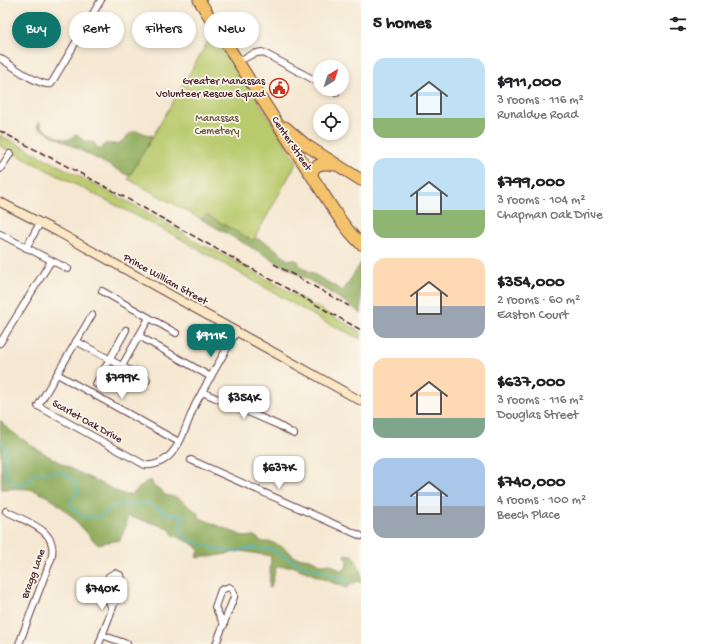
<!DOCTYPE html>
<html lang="en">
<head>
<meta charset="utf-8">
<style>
	:root { --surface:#fff; --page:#f6f6f6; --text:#202124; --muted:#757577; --accent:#0f766e }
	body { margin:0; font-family:"Gochi Hand",sans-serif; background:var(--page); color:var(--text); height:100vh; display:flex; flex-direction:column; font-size:15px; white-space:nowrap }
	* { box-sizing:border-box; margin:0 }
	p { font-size:13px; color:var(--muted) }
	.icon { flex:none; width:22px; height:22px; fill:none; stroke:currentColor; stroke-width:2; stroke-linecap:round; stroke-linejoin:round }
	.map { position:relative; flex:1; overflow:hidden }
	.drawer { display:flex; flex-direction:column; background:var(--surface); width:340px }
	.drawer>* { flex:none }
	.top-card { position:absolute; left:12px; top:12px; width:289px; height:36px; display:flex; gap:8px }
	.needle { width:26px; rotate:38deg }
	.tools { position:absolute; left:313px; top:60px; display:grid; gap:8px }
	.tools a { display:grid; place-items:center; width:36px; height:36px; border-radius:50%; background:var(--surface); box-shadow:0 2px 6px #0003; font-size:20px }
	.price { position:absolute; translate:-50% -34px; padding:0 9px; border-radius:8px; background:#fff; color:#222; font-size:13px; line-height:26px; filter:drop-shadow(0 1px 2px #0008) }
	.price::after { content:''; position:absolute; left:50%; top:24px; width:12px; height:9px; margin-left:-6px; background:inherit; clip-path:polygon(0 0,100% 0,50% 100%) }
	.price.on { background:var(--accent); color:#fff }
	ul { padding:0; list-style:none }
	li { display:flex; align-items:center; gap:12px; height:100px; padding:0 12px }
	li span { display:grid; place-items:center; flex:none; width:112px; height:80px; border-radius:12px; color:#555 }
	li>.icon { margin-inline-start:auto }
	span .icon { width:48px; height:48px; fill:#fffc; stroke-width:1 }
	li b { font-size:17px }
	h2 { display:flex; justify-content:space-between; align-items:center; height:48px; padding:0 12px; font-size:17px }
	.tag { padding:0 14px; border-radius:18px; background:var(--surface); box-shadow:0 2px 6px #0003; font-size:14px; line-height:36px }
	.tag.on { background:var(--accent); color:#fff }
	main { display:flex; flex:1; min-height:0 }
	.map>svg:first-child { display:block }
	.green { fill:#b9ca6d; stroke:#82744c }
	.forest { fill:#92ae60; stroke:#6e6646 }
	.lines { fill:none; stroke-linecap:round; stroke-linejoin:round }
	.stream { stroke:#4fbacb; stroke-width:1.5 }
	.street-casing { stroke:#643d44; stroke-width:8 }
	.secondary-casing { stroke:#643d44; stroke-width:10 }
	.highway-casing { stroke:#643d44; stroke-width:13 }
	.street { stroke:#fff; stroke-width:6 }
	.secondary { stroke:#fae7c3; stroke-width:8 }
	.highway { stroke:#f3c26a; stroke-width:11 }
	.rail { stroke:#4a1f2b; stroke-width:1.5; stroke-dasharray:6 3; stroke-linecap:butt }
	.labels { text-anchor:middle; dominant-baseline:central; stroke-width:3.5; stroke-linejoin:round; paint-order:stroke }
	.poi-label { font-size:11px; fill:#4a1f2b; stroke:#fbf7ec; text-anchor:end }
	.park-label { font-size:11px; fill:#6b523f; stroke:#fbf7ec }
	.street-label { font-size:11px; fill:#4a1f2b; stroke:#fbf7ec }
</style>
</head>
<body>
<main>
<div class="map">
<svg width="361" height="644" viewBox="0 0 361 644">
	<rect width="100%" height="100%" fill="#fbf7ec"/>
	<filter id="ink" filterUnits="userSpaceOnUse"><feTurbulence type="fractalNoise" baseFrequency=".025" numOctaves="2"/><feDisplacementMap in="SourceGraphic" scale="8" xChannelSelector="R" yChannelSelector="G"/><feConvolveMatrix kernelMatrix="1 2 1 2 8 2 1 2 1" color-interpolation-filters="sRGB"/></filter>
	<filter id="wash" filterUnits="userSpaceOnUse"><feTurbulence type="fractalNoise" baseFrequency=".012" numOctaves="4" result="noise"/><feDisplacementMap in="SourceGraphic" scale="16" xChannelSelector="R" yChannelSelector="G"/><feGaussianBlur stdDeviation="0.9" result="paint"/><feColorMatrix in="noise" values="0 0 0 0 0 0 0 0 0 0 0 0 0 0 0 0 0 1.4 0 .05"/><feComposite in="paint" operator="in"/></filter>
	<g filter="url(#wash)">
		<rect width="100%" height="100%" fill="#f5e8d2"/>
		<g class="green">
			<polygon points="214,31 297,162 253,241 207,215 201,219 128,179"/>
			<polygon points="0,135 157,217 203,246 215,250 361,332 361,339 325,322 172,234 0,146"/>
		</g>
		<g class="forest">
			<path d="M 39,122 C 42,131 59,139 68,140 L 77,134 L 84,141 L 94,143 L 98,149 L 102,149 L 105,144 L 118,144 C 131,135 131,125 149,136 L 152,135 L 152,138 L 129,176 L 37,127 Z"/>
			<polygon points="207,215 253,241 256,238 272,246 288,260 293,259 298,261 300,266 343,291 361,263 361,288 359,293 361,295 361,314 350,305 323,288 201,219"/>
			<path d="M 0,420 C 7,429 16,435 25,441 C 57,463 91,479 125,495 C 136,497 140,482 151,480 L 154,487 L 161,490 L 165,495 L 178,498 L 198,513 L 200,518 L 245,537 L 254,536 L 263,542 L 271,542 L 283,547 L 295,557 L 310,559 L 323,565 L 331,564 L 340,570 L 345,570 C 348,564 348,561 344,556 L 345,554 L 353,555 L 361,571 L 361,583 L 358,581 L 346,588 L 292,566 L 276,567 L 271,588 L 269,588 L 271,556 L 241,551 L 216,556 L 203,556 L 199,558 L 196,557 L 200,550 L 191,543 L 173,535 L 169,528 L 127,516 L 127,522 L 120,540 L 97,544 C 79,525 61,501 36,491 C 27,487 12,489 2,489 Z"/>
		</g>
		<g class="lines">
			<path class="stream" d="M 0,441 L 5,448 C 7,460 0,476 13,483 C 18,485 20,485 26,484 L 34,473 C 39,474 42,472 47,472 C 67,470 72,476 79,492 L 76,493 L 71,500 L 71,505 L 72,508 L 84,517 L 99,517 L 115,505 L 132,505 L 142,503 L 151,504 L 166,513 L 183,516 L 185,517 L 179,527 L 180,532 L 191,541 L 220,550 L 234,551 L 249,548 L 270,549 L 300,565 L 313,568 L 335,576 L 348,583"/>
		</g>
	</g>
	<g filter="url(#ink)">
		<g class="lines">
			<g class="street-casing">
				<g id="street">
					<path d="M 0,58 C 11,65 39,87 51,84 L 101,0"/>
					<polyline points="239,61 253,54 262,52 320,83"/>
					<polyline points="330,89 336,93"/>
					<polyline points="0,169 10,154"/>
					<polyline points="0,234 68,269"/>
					<polyline points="26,248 40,223"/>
					<polyline points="102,291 176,333"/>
					<path d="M 92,315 L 38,406 L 145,465 C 153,466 161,463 168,457 C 183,443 187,421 196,403 C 209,379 223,356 236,332"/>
					<polyline points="139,336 211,377"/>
					<polyline points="76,341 147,380"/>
					<polyline points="0,343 51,261"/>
					<polyline points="122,366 149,318"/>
					<polyline points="57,374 179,442"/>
					<polyline points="96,384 126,330"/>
					<polyline points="202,392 278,425 294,434"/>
					<polyline points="191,460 361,536"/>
					<path d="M 6,511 C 26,522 60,530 51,559 L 19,644"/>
					<polyline points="102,635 127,644"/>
					<polyline points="99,644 122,583 120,575 115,573 109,576 103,590 112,608"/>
					<path d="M 216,644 L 234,597 C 235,593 233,589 229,587 L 221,590 L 215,607 L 224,625"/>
				</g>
			</g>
			<g class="secondary-casing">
				<polyline id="secondary" points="0,202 58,232 361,401"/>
			</g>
			<g class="highway-casing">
				<g id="highway">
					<path d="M 199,0 C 236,59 273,117 311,175 C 327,198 340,224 361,244"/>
					<polyline points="285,127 306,145 361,180"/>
					<path d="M 312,175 C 313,163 324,163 334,165"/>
				</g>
			</g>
			<use href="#street" class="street"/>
			<use href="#secondary" class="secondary"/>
			<use href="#highway" class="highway"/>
			<g class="rail">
				<polyline points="0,131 108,188 361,330"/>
				<polyline points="274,264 349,306"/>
			</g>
		</g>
	</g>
	<defs>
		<g id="civic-ring" transform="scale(1)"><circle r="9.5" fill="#fbf7ec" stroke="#c8321e" stroke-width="1.5"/><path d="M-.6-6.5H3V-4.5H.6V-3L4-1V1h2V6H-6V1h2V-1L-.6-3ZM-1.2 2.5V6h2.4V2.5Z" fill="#c8321e"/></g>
	</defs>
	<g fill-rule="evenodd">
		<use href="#civic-ring" x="279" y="88"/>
	</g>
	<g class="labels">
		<g class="poi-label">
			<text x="265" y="82">Greater Manassas<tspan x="265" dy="13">Volunteer Rescue Squad</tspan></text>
		</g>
		<g class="park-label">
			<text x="217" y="119">Manassas<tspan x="217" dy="13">Cemetery</tspan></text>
		</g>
		<g class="street-label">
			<text transform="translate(291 144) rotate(56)">Center Street</text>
			<text transform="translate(165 280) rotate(29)">Prince William Street</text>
			<text transform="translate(87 422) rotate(29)">Scarlet Oak Drive</text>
			<text transform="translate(34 574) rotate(-70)">Bragg Lane</text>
		</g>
	</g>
</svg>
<div class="tools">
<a><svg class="needle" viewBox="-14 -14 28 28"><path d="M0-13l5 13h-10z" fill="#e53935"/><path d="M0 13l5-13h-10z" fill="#757577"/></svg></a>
<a><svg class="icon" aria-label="locate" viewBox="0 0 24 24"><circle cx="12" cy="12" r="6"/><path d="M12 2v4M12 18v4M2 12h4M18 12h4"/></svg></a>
</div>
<b class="price on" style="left:211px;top:358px">$911K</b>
<b class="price" style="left:122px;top:400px">$799K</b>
<b class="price" style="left:244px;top:420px">$354K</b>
<b class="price" style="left:279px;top:490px">$637K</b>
<b class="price" style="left:102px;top:611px">$740K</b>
<div class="top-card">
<a class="tag on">Buy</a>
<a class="tag">Rent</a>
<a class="tag">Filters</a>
<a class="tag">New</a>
</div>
</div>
<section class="drawer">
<h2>5 homes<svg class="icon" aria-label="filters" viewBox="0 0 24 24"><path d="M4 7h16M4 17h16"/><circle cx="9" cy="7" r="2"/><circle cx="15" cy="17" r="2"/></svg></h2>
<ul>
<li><span style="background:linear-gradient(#bfe0f5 75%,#8fb573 0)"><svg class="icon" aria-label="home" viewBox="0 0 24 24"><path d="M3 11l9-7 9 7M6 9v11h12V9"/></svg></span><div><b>$911,000</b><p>3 rooms · 116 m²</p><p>Runaldue Road</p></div></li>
<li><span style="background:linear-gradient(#bfe0f5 65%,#8fb573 0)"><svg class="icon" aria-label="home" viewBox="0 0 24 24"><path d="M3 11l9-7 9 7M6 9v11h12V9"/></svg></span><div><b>$799,000</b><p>3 rooms · 104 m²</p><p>Chapman Oak Drive</p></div></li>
<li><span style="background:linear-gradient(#ffd9b3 60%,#9aa5b1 0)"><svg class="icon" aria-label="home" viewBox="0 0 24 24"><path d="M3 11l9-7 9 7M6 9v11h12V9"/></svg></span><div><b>$354,000</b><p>2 rooms · 60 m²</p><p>Easton Court</p></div></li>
<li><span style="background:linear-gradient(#ffd9b3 75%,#7fa58c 0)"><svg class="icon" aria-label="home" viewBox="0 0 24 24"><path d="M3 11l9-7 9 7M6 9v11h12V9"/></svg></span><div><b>$637,000</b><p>3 rooms · 116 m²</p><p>Douglas Street</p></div></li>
<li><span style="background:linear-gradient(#a9c7e8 60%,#9aa5b1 0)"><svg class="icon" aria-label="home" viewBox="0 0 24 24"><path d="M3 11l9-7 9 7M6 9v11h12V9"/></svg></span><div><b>$740,000</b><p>4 rooms · 100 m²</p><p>Beech Place</p></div></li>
</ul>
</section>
</main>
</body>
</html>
